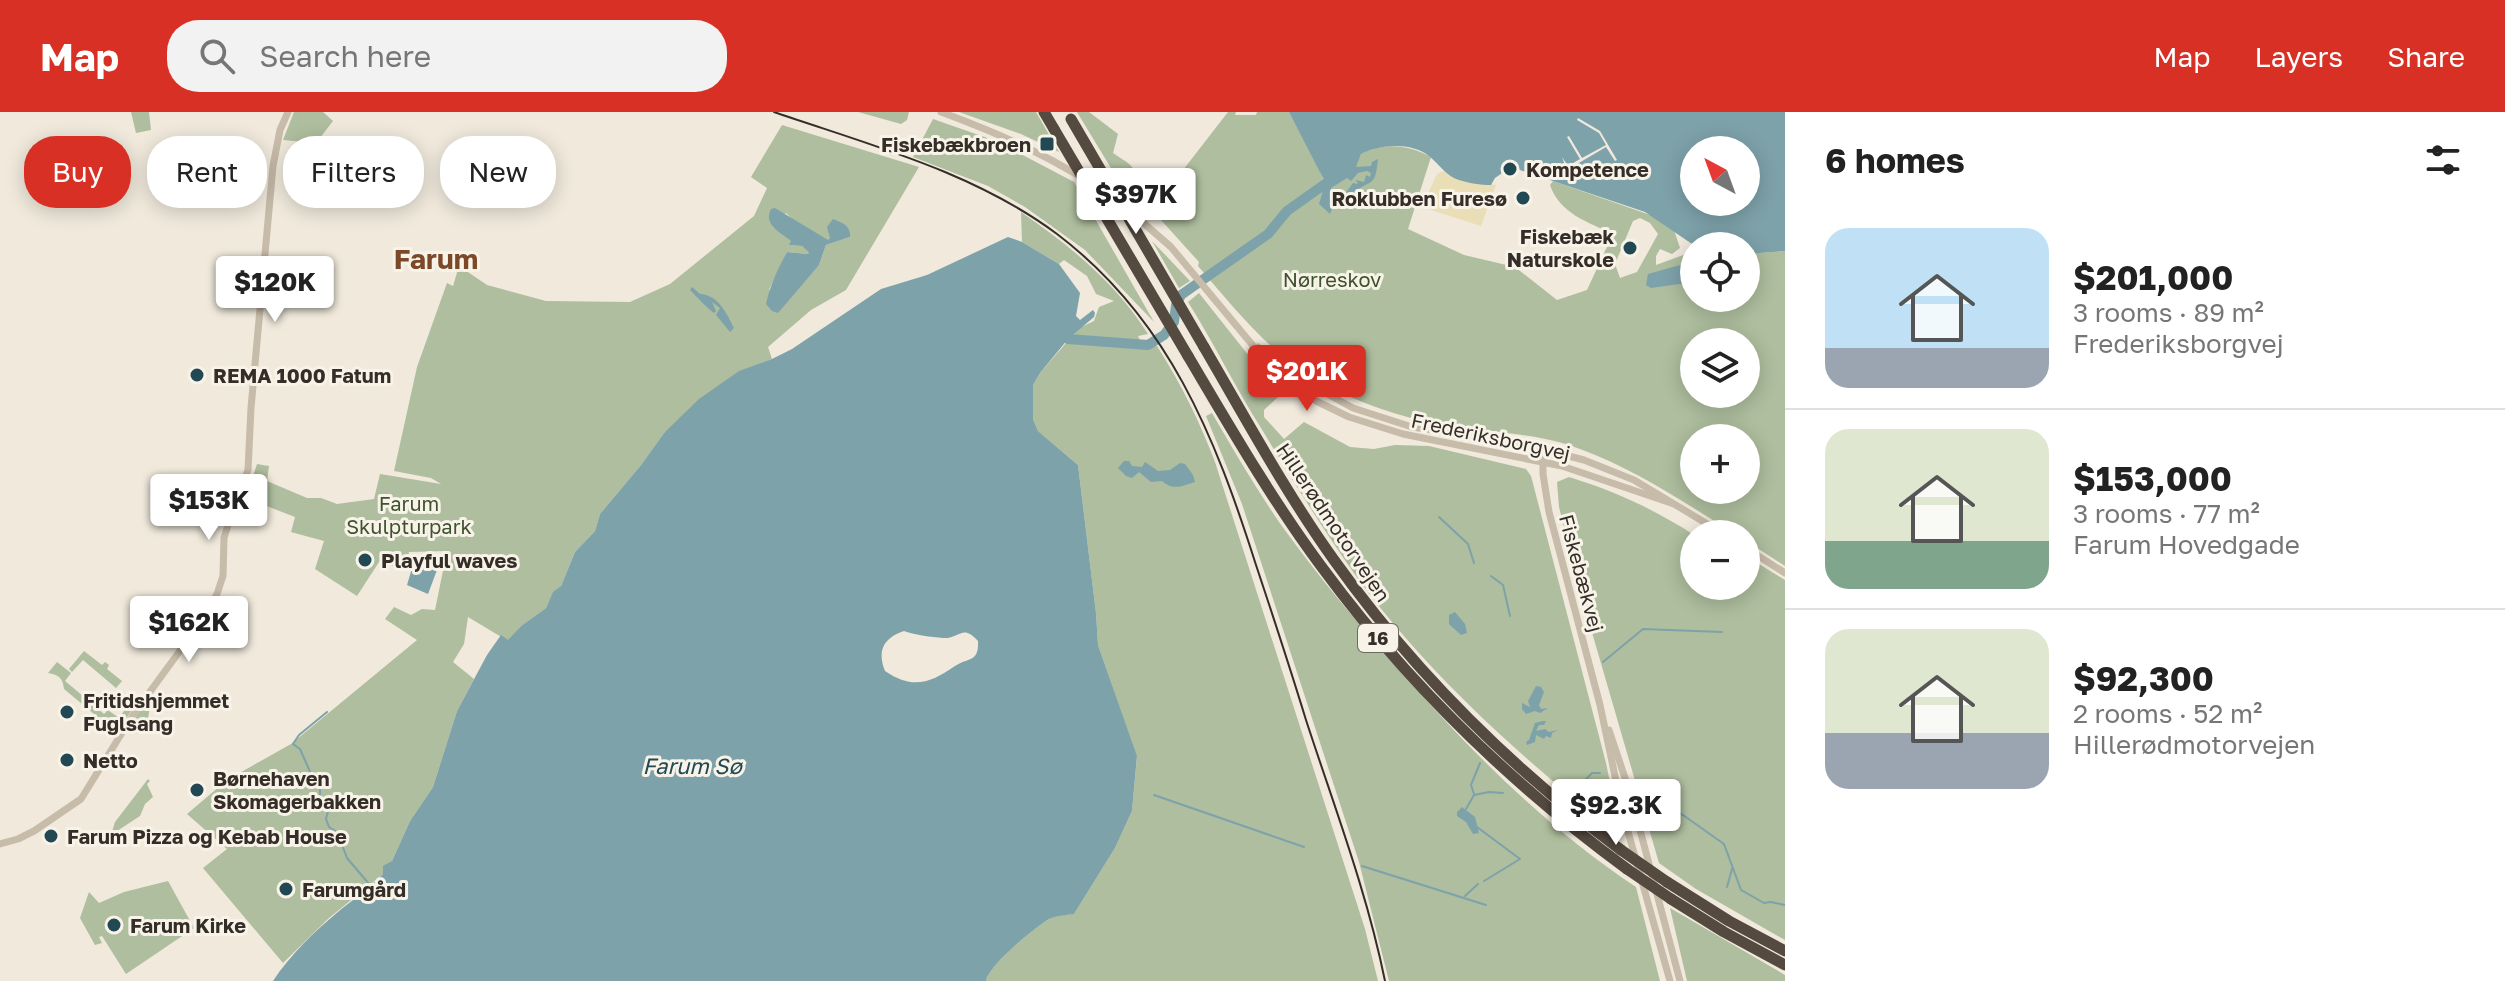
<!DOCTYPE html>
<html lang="en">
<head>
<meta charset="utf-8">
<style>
	:root { --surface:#fff; --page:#f2f2f2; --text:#222; --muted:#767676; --line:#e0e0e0; --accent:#d93025 }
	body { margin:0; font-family:"Golos Text",sans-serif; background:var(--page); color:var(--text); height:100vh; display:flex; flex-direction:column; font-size:30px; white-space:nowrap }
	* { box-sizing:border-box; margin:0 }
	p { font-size:26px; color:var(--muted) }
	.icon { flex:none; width:44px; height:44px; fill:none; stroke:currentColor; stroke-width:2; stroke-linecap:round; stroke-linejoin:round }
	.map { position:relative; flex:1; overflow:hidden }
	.drawer { display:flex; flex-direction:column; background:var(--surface); width:720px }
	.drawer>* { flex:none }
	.top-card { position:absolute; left:24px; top:24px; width:760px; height:72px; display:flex; gap:16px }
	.needle { width:52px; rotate:319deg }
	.controls { position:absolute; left:1680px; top:24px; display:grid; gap:16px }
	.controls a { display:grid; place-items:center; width:80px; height:80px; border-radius:50%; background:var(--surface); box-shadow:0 4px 20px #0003; font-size:40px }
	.price { position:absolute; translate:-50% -68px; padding:0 18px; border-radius:8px; background:#fff; color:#222; font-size:26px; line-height:52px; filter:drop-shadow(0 2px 4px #0008) }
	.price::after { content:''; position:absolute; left:50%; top:48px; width:24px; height:18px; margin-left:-12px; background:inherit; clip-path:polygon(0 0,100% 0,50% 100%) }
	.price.current { background:var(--accent); color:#fff }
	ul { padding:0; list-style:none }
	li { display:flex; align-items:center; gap:24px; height:200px; padding:0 40px }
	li+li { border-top:2px solid var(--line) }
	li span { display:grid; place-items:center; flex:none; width:224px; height:160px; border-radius:24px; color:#555 }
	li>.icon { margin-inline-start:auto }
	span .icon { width:96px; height:96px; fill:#fffc; stroke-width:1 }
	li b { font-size:34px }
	h2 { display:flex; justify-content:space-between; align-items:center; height:96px; padding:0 40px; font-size:34px }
	.chip { padding:0 28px; border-radius:32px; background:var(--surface); box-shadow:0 4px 20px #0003; font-size:28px; line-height:72px }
	.chip.current { background:var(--accent); color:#fff }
	header { display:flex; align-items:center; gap:48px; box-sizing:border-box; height:112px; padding:0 40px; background:var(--accent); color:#fff }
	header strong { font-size:38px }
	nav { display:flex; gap:44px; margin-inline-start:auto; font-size:28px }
	.search { width:560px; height:72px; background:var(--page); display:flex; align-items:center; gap:20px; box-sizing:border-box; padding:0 28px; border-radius:32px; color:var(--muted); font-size:30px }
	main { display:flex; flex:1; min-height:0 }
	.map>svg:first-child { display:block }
	.green { fill:#aebe9e; fill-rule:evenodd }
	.sand { fill:#e9deb6 }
	.water { fill:#7ea2aa; fill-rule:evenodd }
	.pier { fill:#f0e9dc }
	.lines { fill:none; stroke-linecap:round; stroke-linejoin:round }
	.stream { stroke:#7ea2aa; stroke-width:2 }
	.river { stroke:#7ea2aa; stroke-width:10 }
	.tertiary { stroke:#c7bba9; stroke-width:7 }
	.motorway { stroke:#554a40; stroke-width:11 }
	.tram { stroke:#352e28; stroke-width:2 }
	.motorway-bridge { stroke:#554a40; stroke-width:11 }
	.poi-dot { fill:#214853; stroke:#f8f3e8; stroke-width:3 }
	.labels { text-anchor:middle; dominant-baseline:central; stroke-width:6; stroke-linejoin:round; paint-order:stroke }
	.shield { fill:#f8f3e8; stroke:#706962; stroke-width:2 }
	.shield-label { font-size:18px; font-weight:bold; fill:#352e28 }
	.poi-label { font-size:20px; font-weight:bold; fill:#352e28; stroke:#f8f3e8; text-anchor:start }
	.park-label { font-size:20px; fill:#3f512e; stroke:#f8f3e8 }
	.street-label { font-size:20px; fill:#352e28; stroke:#f8f3e8 }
	.water-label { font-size:22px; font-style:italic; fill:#214853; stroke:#f8f3e8 }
	.district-label { font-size:28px; font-weight:bold; fill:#7d4828; stroke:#f8f3e8 }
</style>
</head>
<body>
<header>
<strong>Map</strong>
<div class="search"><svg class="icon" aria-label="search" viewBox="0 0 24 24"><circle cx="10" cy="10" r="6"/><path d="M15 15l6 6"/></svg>Search here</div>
<nav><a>Map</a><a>Layers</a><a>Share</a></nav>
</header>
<main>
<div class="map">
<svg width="1785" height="869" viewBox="0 0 1785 869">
	<rect width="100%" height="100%" fill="#f0e9dc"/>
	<g class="green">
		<polygon points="131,0 149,0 151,18 136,21"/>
		<polygon points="294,0 323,0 333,9 316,31 283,28"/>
		<polygon points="858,0 909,0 907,8 901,12"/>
		<polygon points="959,0 1036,0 1059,40 1021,22"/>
		<path d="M 1077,0 L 1089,0 L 1118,22 L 1113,41 C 1130,53 1138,53 1135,76 L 1120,71 Z"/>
		<path d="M 1228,0 L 1236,0 L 1235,3 L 1256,3 L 1257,0 L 1289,0 L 1316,49 L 1325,72 L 1355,55 L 1361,42 C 1383,30 1409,33 1431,45 L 1408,117 L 1464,143 L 1515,155 L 1557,188 L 1587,178 L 1613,122 C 1588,110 1560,102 1550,73 L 1553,69 L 1653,104 L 1674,118 L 1680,136 L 1672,142 L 1660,137 L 1656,144 L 1656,153 L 1694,139 L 1694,186 L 1746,186 L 1746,142 L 1785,139 L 1785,454 L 1746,429 L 1746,422 L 1735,422 C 1685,391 1635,357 1580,337 C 1542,322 1500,321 1460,316 C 1393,306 1323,281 1272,235 C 1245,210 1222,182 1198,154 L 1199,150 L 1152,98 ZM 1640,106 L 1650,111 L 1658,122 L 1637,160 L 1620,166 L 1615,152 L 1633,109 ZM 1694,230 L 1746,230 L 1746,282 L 1694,282 ZM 1694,326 L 1746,326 L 1746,378 L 1694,378 Z"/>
		<polygon points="933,7 996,29 1074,70 1154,210 1085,138 1025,95 988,74 913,45"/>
		<path d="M 782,13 L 919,55 L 846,178 L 811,198 L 768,235 L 772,247 L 758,253 L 664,321 L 641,353 L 600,402 L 595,419 L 575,440 L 561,474 L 553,481 L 546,496 L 521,514 L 508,529 L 468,505 L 464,532 L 453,550 L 474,567 L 457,599 L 433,675 L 410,709 L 392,749 L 383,762 L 329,806 L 283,851 L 203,756 L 227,737 L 187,702 L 227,668 L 291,632 L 417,528 L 385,507 L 394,495 L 411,503 L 422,497 L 435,498 L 447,439 L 409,440 L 405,458 L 379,450 L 357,484 L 315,457 L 324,429 L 291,420 L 295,405 L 246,386 L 257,352 L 269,354 L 267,369 L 307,386 L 321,386 L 337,392 L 374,387 L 380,362 L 441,372 L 431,366 L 394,359 L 417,255 L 447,171 L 453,174 L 459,154 L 487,173 L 546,189 L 630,190 L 670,172 L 754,104 L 767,76 L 751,65 ZM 786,101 L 794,109 L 828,129 L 830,126 L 850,125 L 826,133 L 819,153 L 800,174 L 769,178 L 787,140 L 808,142 L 810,139 L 802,134 L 789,133 L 792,129 L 773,115 Z"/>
		<path d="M 1021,100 C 1069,133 1116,171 1148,222 L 1138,224 L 1143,235 L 1157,234 C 1181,272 1199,308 1215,350 L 1365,817 L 1378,869 L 986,869 C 988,854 1035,815 1049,807 C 1056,803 1066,803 1074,802 L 1115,736 L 1132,699 L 1137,645 L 1098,533 L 1096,501 L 1078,353 L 1038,319 L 1033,307 L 1033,273 L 1040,261 L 1079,216 L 1094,209 L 1099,195 L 1114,189 L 1096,182 L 1087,164 L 1064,148 L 1059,152 L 1022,130 Z"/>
		<polygon points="1152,129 1190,169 1179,176"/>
		<path d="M 1199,181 L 1280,283 L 1264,298 L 1264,305 L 1284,327 L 1304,310 L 1350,335 L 1374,337 L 1395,333 L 1429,334 L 1526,357 L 1531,364 L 1606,651 L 1620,719 L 1616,721 L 1609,716 C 1517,641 1426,560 1356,464 C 1322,416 1291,366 1261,316 C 1235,275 1214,231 1188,190 Z"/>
		<path d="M 1212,301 C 1233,337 1255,375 1279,410 C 1317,463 1359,513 1402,561 C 1472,641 1547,716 1636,775 L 1660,869 L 1389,869 L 1359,750 L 1242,392 L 1206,304 Z"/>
		<path d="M 1569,365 C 1614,379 1654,397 1694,423 L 1694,474 L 1746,474 L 1746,444 L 1785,468 L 1785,828 L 1696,777 L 1659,751 L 1582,486 L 1559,395 L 1557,370 Z"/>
		<polygon points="84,539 102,553 105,550 109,553 107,557 122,569 116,576 83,548 72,560 69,557"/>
		<path d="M 57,550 L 71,561 L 65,569 L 83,584 L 86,581 L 89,583 L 86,587 L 104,602 L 108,598 L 119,606 L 134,585 L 138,588 L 117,621 L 64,577 C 63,566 59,563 48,561 Z"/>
		<polygon points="148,593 150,594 146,620 130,622 127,619 142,595"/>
		<polygon points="148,667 150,669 147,672 153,685 145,692 140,704 111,723 115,710"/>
		<polygon points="168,769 194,816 126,862 102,824 99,825 102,831 95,833 80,806 89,780 99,791 124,780"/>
		<polygon points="1670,796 1785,863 1785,869 1687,869"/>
	</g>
	<polygon class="sand" points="1444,59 1460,68 1496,73 1481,114 1422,95 1437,62"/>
	<g class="water">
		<path d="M 1289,0 L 1785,0 L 1785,139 L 1746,142 L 1746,134 L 1695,134 L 1645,100 L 1511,55 L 1495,66 L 1491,73 C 1481,73 1468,71 1459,68 C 1446,64 1439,52 1429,44 C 1412,30 1379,32 1361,42 L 1356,55 L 1371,54 L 1372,50 L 1378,47 C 1375,74 1374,67 1353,80 C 1348,83 1345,90 1341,95 L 1333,95 L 1330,102 L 1319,92 L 1325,72 L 1323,66 ZM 1694,38 L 1746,38 L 1746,90 L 1694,90 ZM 1367,59 L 1371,61 L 1370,65 L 1366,63 L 1364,70 L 1356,68 L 1358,72 L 1353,71 L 1344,83 L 1332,88 L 1331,76 L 1347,66 L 1351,69 L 1358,61 Z"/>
		<path d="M 775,96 L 828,128 L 830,126 L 827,115 L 833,107 C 842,111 851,113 850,125 L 826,133 L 819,153 L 778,201 L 772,199 L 766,192 C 770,174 778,156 787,140 L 808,142 L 809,140 L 802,134 L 789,133 L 791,129 C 780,120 763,113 771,97 Z"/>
		<path d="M 1008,125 L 1022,130 L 1059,152 L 1080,181 L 1076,204 L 1080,208 L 1093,198 L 1095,201 L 1094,205 L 1068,227 L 1040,261 L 1033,273 L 1033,307 L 1038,319 L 1078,353 L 1096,501 L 1098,533 L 1137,644 L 1132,699 L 1115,736 L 1074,802 C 1066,803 1056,804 1049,807 C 1034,816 988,854 986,869 L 273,869 C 290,843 315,819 339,799 C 354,787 369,776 383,762 L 383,754 L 392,749 L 410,709 L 433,675 L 457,599 L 487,543 L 501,523 L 508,528 L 521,514 L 546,496 L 553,480 L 561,474 L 575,440 L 595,419 L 600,402 L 641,353 L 664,321 L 699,287 L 739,259 L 772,247 L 792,237 L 881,177 L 927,163 ZM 904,519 C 916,523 931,525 943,526 C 960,527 962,511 978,529 C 979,551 968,545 955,554 C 930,571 913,578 885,559 C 877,539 883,526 904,519 Z"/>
		<polygon points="1684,152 1694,155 1694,170 1651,176 1646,173 1648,162"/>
		<path d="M 692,175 L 700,182 C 718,183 726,200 734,216 L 730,220 L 716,203 L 720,196 L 712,190 L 716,199 L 714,201 C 707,196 696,184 690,178 Z"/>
		<path d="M 1124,349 L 1129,349 L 1132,354 L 1142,355 L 1145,350 L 1158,359 L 1170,358 L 1180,351 L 1185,352 L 1193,363 L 1195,370 C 1182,374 1173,379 1162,369 L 1151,370 L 1139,360 L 1132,366 L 1126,364 L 1118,356 Z"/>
		<polygon points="413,453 437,458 428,482 407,473"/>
		<polygon points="1455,500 1465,512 1467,521 1461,523 1449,512 1449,503"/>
		<polygon points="1536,574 1541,575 1544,580 1539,593 1541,597 1548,596 1540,601 1535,599 1526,602 1522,597 1522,591 1530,595 1528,589"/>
		<polygon points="1543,609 1546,609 1544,613 1539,613 1536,619 1545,617 1549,620 1558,618 1552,621 1551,626 1546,624 1544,627 1536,623 1535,630 1527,633 1526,630 1529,628 1535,611"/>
		<polygon points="1462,695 1475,705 1479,721 1473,722 1466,710 1457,704 1457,700"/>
	</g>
	<polygon class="pier" points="1578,6 1600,19 1617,48 1615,49 1606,35 1550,68 1547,67 1566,56 1562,45 1568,54 1580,47 1567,25 1569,24 1582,46 1606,33 1599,21 1577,8"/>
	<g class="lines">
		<g class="stream">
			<polyline points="1439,405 1468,432 1474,451"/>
			<polyline points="1491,464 1503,473 1510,504"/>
			<polyline points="1603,550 1643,517 1722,520"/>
			<polyline points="327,600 299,623 293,632 300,637 315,671 320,674 320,689 328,699 326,707 329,715 337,720 347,746 369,772 369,776"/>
			<polyline points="1474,682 1471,673 1480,651"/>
			<polyline points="1572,682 1592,661 1600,661"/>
			<polyline points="1154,683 1304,735"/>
			<polyline points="1643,683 1683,703 1724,732 1741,778 1764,791 1771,790 1785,793"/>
			<polyline points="1466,697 1474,683 1489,680 1503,681"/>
			<polyline points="1477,715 1520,747 1484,769"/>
			<polyline points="1362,754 1486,793"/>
			<polyline points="1727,775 1732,757"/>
			<polyline points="1465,784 1478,772"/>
		</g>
		<polyline class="river" points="1068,227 1148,233 1164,223 1174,210 1176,193 1181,183 1268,122 1287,99 1325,72"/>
		<g class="tertiary">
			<path d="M 941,0 C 1003,23 1060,48 1114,87"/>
			<polyline points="1124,94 1171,135 1274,259 1316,289 1349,305 1403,322 1562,354 1671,391"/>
			<polyline points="1258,235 1300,267 1353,296 1412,315 1514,330 1584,348 1634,368 1724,422"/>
			<polyline points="1543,336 1543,362 1549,400 1600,593 1623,702 1670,869"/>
			<polyline points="1746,436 1785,461"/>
			<polyline points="1609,618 1631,684 1680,869"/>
			<polyline points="0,732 18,727 34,719 81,687 133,603 198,514 217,482 223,464 224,426 234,393 248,358 251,296 273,54 280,18 288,0"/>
		</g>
		<g class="motorway">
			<polyline points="1044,0 1054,17"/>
			<path d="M 1204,235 C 1246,307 1286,381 1334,448 C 1414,560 1511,656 1621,738"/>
			<path d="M 1188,244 C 1230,315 1272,388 1321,454 C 1407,571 1510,671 1627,757"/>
			<polyline points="1667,770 1729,809 1785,839"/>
			<polyline points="1671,787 1724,820 1785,853"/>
		</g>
		<path class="tram" d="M 774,0 C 870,33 974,60 1057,122 C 1168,206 1215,324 1256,453 C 1273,504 1290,556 1306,608 C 1334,694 1367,780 1385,869"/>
		<g class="motorway-bridge">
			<polyline points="1071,7 1204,235"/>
			<polyline points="1054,17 1188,244"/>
			<polyline points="1621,738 1667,770"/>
			<polyline points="1627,757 1671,787"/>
		</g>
	</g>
	<g class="poi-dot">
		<rect x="1039" y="24" width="16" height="16" rx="4"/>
		<circle cx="1510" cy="57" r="8"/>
		<circle cx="1523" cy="86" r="8"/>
		<circle cx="1630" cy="136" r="8"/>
		<circle cx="197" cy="263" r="8"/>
		<circle cx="365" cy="448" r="8"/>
		<circle cx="67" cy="600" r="8"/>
		<circle cx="67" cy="648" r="8"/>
		<circle cx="197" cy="678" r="8"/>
		<circle cx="51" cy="724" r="8"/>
		<circle cx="286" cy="777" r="8"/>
		<circle cx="114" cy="813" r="8"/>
	</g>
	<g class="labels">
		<rect class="shield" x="1358" y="512" width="40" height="28" rx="6"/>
		<g class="shield-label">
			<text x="1378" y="526">16</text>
		</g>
		<g class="poi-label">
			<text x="1031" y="32" text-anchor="end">Fiskebækbroen</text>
			<text x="1526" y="57">Kompetence</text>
			<text x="1507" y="86" text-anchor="end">Roklubben Furesø</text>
			<text x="1614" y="124" text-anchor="end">Fiskebæk<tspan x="1614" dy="23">Naturskole</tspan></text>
			<text x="213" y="263">REMA 1000 Fatum</text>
			<text x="381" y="448">Playful waves</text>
			<text x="83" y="588">Fritidshjemmet<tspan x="83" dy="23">Fuglsang</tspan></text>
			<text x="83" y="648">Netto</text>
			<text x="213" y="666">Børnehaven<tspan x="213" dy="23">Skomagerbakken</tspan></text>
			<text x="67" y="724">Farum Pizza og Kebab House</text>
			<text x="302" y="777">Farumgård</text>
			<text x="130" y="813">Farum Kirke</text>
		</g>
		<g class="park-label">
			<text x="1332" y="167">Nørreskov</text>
			<text x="409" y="391">Farum<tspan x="409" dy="23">Skulpturpark</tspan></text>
		</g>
		<g class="street-label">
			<text transform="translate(1491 324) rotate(12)">Frederiksborgvej</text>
			<text transform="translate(1334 410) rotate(56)">Hillerødmotorvejen</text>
			<text transform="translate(1582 461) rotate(75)">Fiskebækvej</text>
		</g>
		<g class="water-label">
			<text x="692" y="653">Farum Sø</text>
		</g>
		<g class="district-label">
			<text x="436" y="146">Farum</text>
		</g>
	</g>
</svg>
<div class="controls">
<a><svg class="needle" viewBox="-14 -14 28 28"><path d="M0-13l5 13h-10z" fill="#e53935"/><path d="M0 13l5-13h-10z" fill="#767676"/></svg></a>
<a><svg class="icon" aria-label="locate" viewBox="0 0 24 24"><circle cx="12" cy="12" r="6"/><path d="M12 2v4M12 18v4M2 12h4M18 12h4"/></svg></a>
<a><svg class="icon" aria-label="layers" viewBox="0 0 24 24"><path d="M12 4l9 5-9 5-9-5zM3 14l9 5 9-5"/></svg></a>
<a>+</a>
<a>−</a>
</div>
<b class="price" style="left:1136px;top:124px">$397K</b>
<b class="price" style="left:275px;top:212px">$120K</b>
<b class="price current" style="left:1307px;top:301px">$201K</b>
<b class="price" style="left:209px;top:430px">$153K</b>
<b class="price" style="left:189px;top:552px">$162K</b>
<b class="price" style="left:1616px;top:735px">$92.3K</b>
<div class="top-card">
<a class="chip current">Buy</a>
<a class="chip">Rent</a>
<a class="chip">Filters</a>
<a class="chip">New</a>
</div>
</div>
<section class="drawer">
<h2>6 homes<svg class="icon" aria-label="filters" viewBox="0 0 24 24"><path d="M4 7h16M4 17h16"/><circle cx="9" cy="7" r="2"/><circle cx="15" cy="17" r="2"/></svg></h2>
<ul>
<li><span style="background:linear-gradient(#bfe0f5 75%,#9aa5b1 0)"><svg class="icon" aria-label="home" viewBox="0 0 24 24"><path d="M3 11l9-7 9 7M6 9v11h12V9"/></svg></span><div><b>$201,000</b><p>3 rooms · 89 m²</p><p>Frederiksborgvej</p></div></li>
<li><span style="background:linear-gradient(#dfe7d0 70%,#7fa58c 0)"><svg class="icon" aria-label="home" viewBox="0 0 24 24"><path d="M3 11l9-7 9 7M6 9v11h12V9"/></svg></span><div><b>$153,000</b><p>3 rooms · 77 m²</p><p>Farum Hovedgade</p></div></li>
<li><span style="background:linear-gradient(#dfe7d0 65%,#9aa5b1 0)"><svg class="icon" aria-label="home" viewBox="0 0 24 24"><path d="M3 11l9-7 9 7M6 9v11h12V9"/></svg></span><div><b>$92,300</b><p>2 rooms · 52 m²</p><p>Hillerødmotorvejen</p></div></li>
</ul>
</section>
</main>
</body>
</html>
